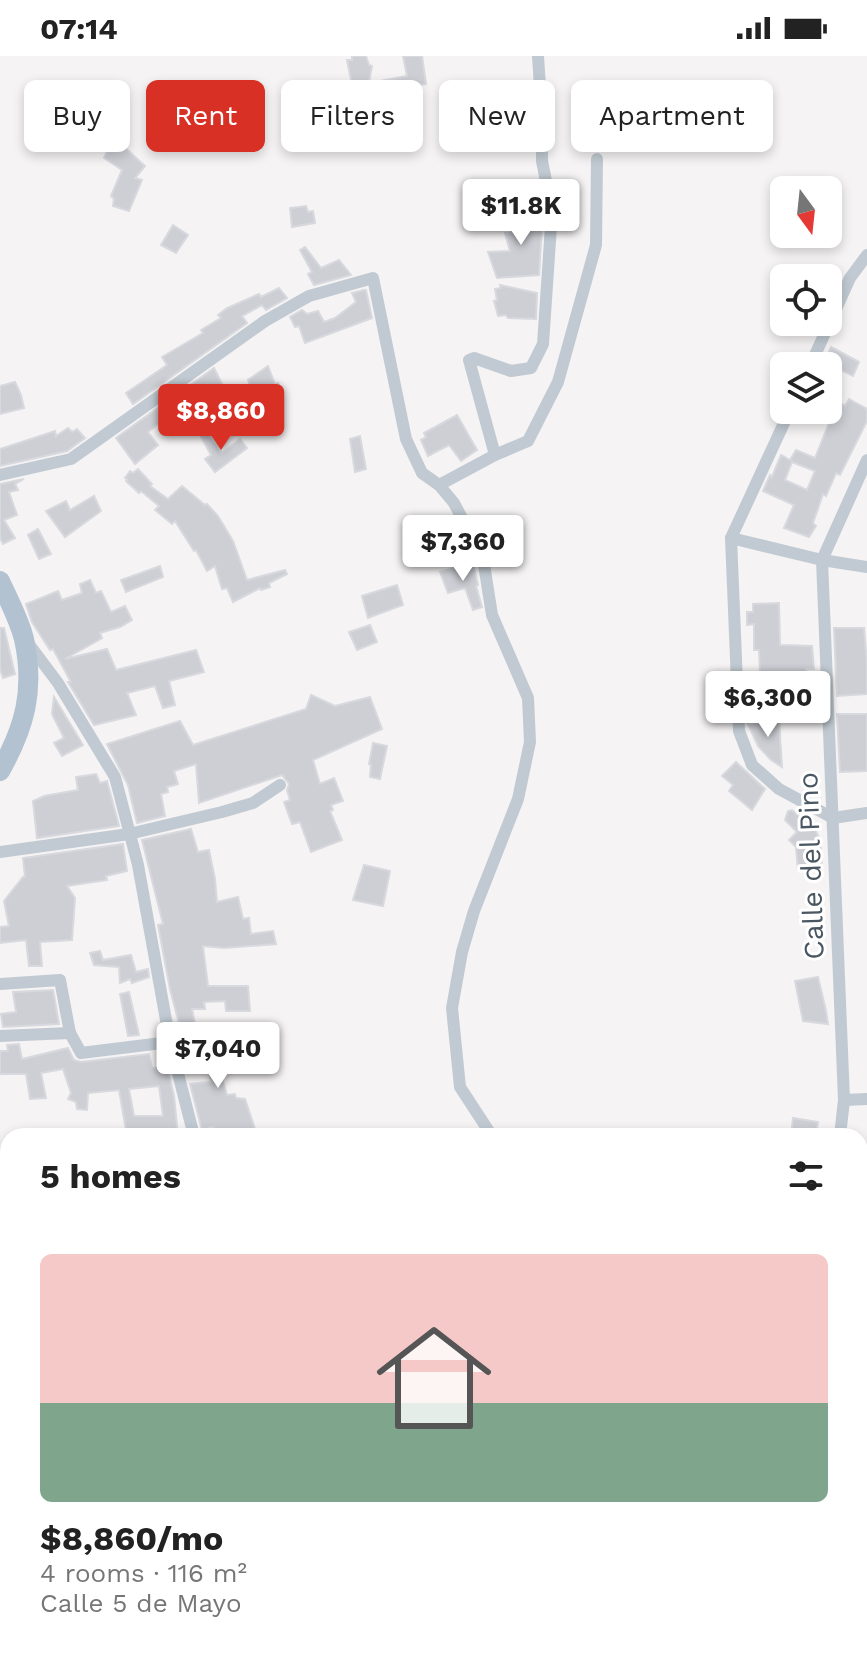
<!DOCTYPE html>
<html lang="en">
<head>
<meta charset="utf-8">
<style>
	:root { --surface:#fff; --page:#f2f2f2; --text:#222; --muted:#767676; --line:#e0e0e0; --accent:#d93025 }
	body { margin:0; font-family:"Work Sans",sans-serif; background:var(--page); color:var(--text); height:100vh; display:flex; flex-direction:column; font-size:30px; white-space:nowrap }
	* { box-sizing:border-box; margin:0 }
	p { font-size:26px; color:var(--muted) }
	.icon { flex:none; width:44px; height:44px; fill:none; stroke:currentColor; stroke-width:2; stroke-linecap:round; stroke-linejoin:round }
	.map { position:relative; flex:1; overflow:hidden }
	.details { position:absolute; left:0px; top:1072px; width:868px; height:538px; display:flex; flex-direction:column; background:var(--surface); border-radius:24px 24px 0 0; box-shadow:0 4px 12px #0003 }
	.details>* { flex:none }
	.guide { position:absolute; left:24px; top:24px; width:820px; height:72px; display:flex; gap:16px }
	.needle { width:52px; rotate:165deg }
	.controls { position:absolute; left:770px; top:120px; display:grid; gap:16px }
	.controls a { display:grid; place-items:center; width:72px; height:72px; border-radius:12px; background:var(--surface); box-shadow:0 4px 12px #0003; font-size:40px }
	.price { position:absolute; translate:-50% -68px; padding:0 18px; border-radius:8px; background:#fff; color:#222; font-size:26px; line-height:52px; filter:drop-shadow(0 2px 4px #0008) }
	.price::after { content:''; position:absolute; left:50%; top:48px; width:24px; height:18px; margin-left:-12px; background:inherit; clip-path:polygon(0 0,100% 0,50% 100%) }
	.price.selected { background:var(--accent); color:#fff }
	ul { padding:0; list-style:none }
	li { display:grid; align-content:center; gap:16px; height:424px; padding:0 40px }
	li+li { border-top:2px solid var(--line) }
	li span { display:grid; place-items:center; height:248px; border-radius:12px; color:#555 }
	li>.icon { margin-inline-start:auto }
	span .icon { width:144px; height:144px; fill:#fffc; stroke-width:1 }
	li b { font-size:34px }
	h2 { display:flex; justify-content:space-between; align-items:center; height:96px; padding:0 40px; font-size:34px }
	.chip { padding:0 28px; border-radius:12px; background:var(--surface); box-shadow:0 4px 12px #0003; font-size:28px; line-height:72px }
	.chip.selected { background:var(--accent); color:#fff }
	.status { display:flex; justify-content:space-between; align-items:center; height:56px; padding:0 40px; background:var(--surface); direction:ltr }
	.status svg { height:22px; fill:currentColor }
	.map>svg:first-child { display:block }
	.building { fill:#cdcfd5; stroke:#d7d9de; stroke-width:2; fill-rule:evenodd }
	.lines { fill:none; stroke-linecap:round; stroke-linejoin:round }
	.path { stroke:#7ad0a6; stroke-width:2; stroke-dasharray:6 4; stroke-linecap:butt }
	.minor { stroke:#c1cad2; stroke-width:12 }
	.primary { stroke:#b3c2d1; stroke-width:20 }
	.labels { text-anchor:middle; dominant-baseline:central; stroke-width:6; stroke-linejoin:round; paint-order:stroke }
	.street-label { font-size:28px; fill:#4a5661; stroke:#fff }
</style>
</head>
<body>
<div class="status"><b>07:14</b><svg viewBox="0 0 49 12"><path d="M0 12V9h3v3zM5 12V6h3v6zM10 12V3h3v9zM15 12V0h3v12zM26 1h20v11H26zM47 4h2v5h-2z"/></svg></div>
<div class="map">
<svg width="867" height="1609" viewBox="0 0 867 1609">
	<rect width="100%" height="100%" fill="#f5f3f3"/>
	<g class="building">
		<polygon points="352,0 366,0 369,9 372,10 367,36 354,38 347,4 352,4"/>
		<polygon points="403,0 422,0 426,28 383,36 380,25 407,20"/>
		<polygon points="119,86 145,110 135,122 142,124 129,155 113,150 114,143 111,140 122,114 104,102 110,89 116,93"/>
		<polygon points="306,150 308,156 313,155 315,167 292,171 290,152"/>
		<polygon points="536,150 537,154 542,154 543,156 539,219 497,222 488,196 510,195 505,177 521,176 514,151"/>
		<polygon points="173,169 188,179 176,197 161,189"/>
		<polygon points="305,191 321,212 339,204 351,219 314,229 308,218 312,216 300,194"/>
		<polygon points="500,229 537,237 536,263 508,262 506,259 498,260 494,245 497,244 495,233 501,232"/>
		<polygon points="279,232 287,242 266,254 262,249 242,260 247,267 133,348 126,337 167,309 162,301 203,277 201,274 221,262 218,259 227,252 259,238 261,241"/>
		<polygon points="364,234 366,234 372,262 305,287 299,270 295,271 290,261 302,254 307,258 318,255 324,266 335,262 356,246 352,237"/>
		<polygon points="831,291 859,306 853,320 824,306"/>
		<polygon points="268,310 275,328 278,327 282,342 258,352 248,324"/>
		<polygon points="214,312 229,342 194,367 178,338"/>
		<polygon points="15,326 21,339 24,352 0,358 0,330"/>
		<path d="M 832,341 L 845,350 L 849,343 L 867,353 L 867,365 L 840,419 L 836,417 L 826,440 L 823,438 L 813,467 L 816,470 L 809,481 L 784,472 L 794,449 L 763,435 L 770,419 L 772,421 L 781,399 L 790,404 L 796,394 L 815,402 L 833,357 L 828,354 L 828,348 ZM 792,406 L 815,415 L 807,434 L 785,424 Z"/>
		<polygon points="162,349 169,359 148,376 158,389 135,408 116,382"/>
		<polygon points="457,359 477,394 461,405 449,389 428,400 421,384 426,381 424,377"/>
		<polygon points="68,372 72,376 77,373 85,382 67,395 0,410 0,393 55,375 56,380"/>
		<polygon points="204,374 222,397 240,383 247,392 215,416 205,403 211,399 199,377"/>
		<polygon points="360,380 366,413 355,416 350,383"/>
		<polygon points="138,413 152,428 150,430 168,443 182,430 205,449 207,448 218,460 233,485 247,524 285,514 287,518 269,527 270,531 261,534 260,532 233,546 227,532 222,533 215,510 207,515 196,494 194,495 175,465 172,468 155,454 159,450 141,435 139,437 126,425 127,423 125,422 130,415 133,417"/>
		<polygon points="24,423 15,428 18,434 9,436 17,459 4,464 15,482 3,488 0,482 0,428"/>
		<polygon points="94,440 101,455 65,481 46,455 66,445 70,454"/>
		<polygon points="453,468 458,473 463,483 433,497 426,481"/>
		<polygon points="38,473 51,498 39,503 28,479"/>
		<polygon points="473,507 478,529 476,530 482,551 473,554 465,532 448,537 440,516"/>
		<polygon points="160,510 163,521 126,536 121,524"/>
		<polygon points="90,524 96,537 101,535 111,556 125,550 132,564 120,571 100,577 102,582 65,603 107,593 116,614 196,594 204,616 169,625 175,649 163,652 155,630 127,637 136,659 94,669 68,626 71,626 53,593 50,594 32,566 26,548 58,535 62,544 82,537 80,528"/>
		<polygon points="397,529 403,549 368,562 362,540"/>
		<polygon points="779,547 780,589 812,590 814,613 806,613 809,637 765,641 762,616 760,616 759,594 754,594 754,568 747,569 747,556 753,556 753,548"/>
		<polygon points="370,569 377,586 357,594 349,576"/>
		<polygon points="0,572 4,572 15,618 3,622 0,613"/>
		<polygon points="834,572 864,572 867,606 867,638 837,640"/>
		<polygon points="311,639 335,650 370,641 382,673 313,704 320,728 334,722 343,745 331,749 333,754 330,755 342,784 311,796 300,766 292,768 284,746 290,744 287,734 289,728 282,719 199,747 196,708 174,715 178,728 167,731 168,736 161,738 165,760 137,767 128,729 107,688 180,665 193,689 306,653"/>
		<polygon points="54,641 83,689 62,700 54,687 64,682 52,658"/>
		<polygon points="837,658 867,658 867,715 840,716"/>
		<polygon points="779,665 782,711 771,704 758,690 748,668"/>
		<polygon points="373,687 387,690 380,723 370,721 371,709 369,708"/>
		<polygon points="736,706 765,733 752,754 729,735 733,729 722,720"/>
		<polygon points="96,718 100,727 107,725 119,770 37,782 33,745 44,740 78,734 76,721"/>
		<polygon points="792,754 816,775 820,784 822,812 798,814 796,791 789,784 797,776 785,764 788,755"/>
		<polygon points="191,773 198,796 209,794 215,823 217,846 238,841 243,863 249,862 251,878 273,875 276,888 224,892 203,890 208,930 248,930 250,955 226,955 225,945 204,946 205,953 192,953 196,973 181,975 170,933 158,869 163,868 142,784"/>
		<polygon points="123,788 127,815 106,820 107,824 67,830 75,842 72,884 40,886 42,910 29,910 26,884 0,887 0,871 9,870 4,845 23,821 25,821 23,802"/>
		<polygon points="364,809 390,815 383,850 353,844"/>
		<polygon points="100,895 103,904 131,899 136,916 148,913 149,921 132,927 130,923 120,927 119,911 94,909 90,897"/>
		<polygon points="818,921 826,955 828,968 803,965 795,925"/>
		<polygon points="53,934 59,968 3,971 1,958 16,956 13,936"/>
		<polygon points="129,936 139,979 128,980 120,938"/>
		<polygon points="202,974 215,974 216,996 246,1000 248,1012 217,1006 227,1039 235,1038 236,1042 245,1043 255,1073 235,1076 234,1073 215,1077 213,1071 202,1074 190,1028 211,1026 207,1005 186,1004 185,992 204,989"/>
		<path d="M 19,988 L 22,1003 L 68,992 L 74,1004 L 81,1006 L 149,998 L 152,1012 L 167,1010 L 174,1040 L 178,1080 L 127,1080 L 119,1034 L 88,1037 L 87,1054 L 77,1053 L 76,1046 L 68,1043 L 71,1037 L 63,1013 L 41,1017 L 46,1042 L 30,1043 L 26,1018 L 0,1018 L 0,995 L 8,995 L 7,989 ZM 159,1030 L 163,1060 L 134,1060 L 129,1033 Z"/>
		<polygon points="793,1062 818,1066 816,1080 791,1080"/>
	</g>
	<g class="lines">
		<polyline class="path" points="448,1602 467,1609"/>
		<g class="minor">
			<polyline points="810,310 850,222 867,199"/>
			<polyline points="790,354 731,482 739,675 752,709 779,733 833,762 867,757"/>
			<polyline points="495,399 469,304 474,302 511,315 531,312 543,288 552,155 542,105 542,63 538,0"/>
			<polyline points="0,419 71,403 265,265 309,240 373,222 406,383 422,417 439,429 454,447 483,502 492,559 528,642 530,686 518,743 474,855 462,896 452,952 460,1031 492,1080"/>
			<polyline points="439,429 495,399 528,385 558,326 596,189 597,103"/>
			<polyline points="731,482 822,504 867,511"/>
			<polyline points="28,587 58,627 115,721 138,809 170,986 194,1080"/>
			<polyline points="0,796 129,778 222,756 253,747 280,729"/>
			<polyline points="0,928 60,924 70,977 81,997 170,986"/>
			<polyline points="0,980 70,977"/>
			<polyline points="844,1044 867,1043"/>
			<polyline points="840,1080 844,1044 822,504 867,404"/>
			<polyline points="0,1220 8,1221"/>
			<polyline points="860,1253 867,1254"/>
			<polyline points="860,1585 867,1588"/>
			<polyline points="376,1602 385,1609"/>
			<polyline points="568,1602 576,1609"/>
		</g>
		<path class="primary" d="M 0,525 C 8,543 19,563 24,583 C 35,634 25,671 0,715"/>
	</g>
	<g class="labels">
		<g class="street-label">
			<text transform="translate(811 810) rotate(-92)">Calle del Pino</text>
		</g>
	</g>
</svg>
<div class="controls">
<a><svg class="needle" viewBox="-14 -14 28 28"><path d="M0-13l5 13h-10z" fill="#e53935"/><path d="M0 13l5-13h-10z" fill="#767676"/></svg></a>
<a><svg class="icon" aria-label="locate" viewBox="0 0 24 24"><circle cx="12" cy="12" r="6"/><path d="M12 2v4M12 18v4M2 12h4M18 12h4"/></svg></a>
<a><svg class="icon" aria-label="layers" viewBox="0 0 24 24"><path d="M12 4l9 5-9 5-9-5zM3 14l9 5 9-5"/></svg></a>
</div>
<b class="price" style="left:521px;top:191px">$11.8K</b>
<b class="price selected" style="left:221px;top:396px">$8,860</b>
<b class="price" style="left:463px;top:527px">$7,360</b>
<b class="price" style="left:768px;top:683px">$6,300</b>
<b class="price" style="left:218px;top:1034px">$7,040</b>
<div class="guide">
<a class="chip">Buy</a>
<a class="chip selected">Rent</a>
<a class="chip">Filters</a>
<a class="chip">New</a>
<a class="chip">Apartment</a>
</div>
<section class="details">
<h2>5 homes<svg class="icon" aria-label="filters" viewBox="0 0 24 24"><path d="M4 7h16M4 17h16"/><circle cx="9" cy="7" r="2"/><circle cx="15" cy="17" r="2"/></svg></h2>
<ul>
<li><span style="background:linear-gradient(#f6c9c9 60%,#7fa58c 0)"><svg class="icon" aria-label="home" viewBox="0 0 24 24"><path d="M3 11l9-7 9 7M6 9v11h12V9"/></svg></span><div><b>$8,860/mo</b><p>4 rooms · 116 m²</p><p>Calle 5 de Mayo</p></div></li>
</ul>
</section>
</div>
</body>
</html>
